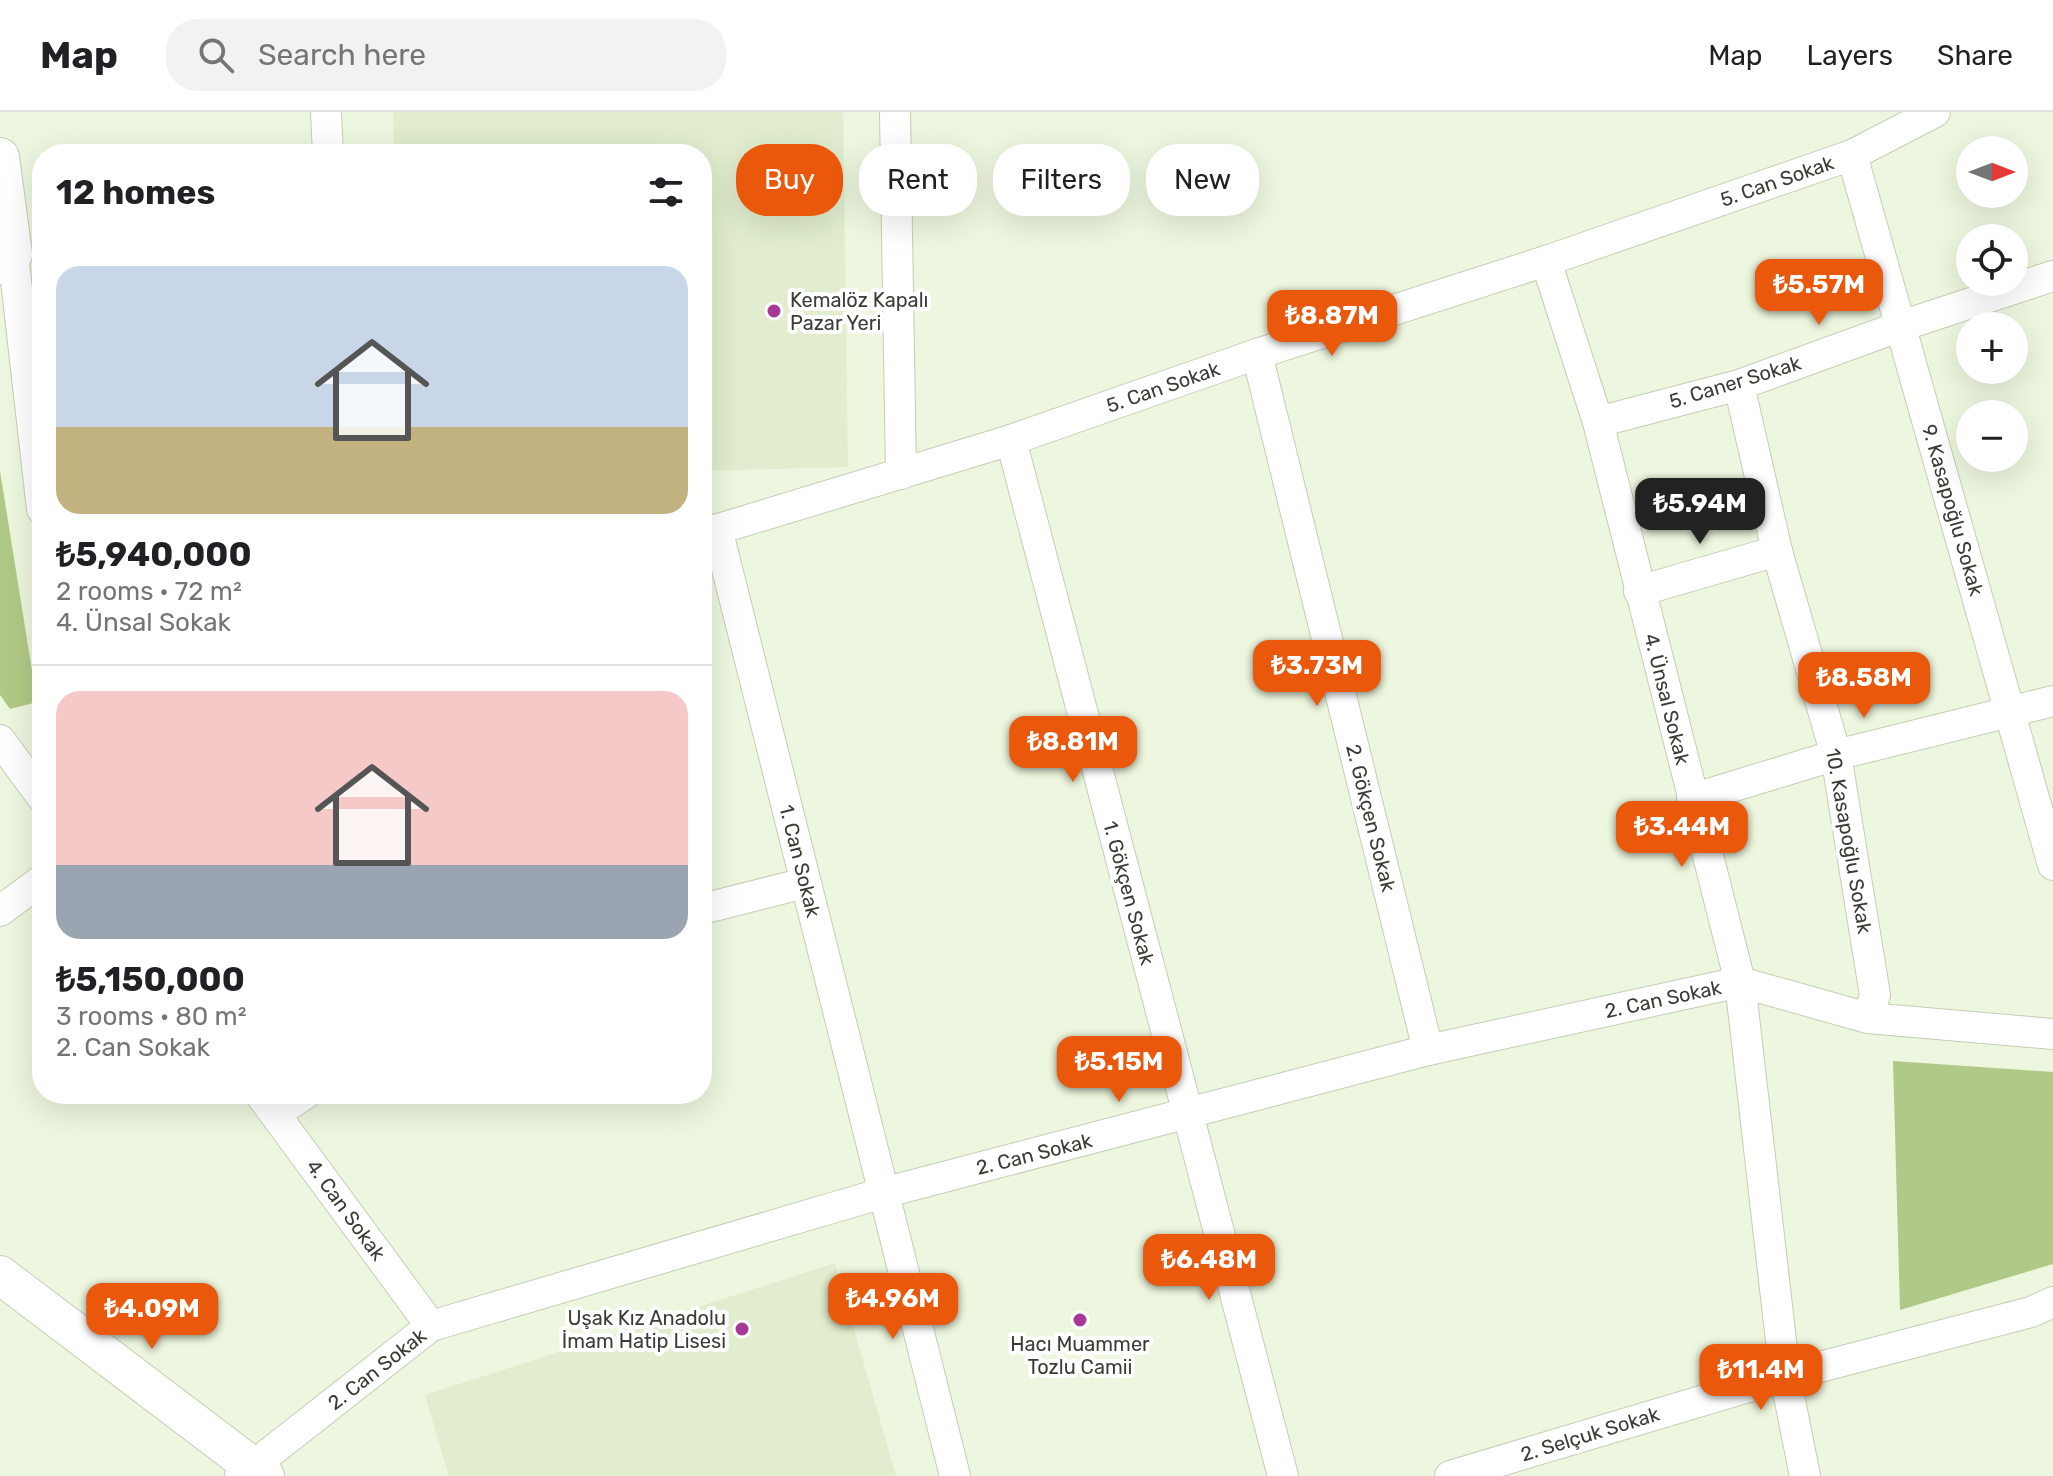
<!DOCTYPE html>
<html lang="en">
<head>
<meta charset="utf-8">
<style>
	:root { --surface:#fff; --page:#f2f2f2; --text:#202124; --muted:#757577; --line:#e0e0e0; --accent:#ea580c }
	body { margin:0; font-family:Rubik,sans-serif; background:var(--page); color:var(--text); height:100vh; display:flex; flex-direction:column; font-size:30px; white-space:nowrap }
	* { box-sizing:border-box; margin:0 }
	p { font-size:26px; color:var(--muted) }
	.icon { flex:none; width:44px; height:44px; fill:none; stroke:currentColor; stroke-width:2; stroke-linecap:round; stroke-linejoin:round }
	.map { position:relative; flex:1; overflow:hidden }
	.drawer { position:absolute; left:32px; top:32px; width:680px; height:960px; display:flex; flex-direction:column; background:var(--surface); border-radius:32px; box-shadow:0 8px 32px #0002 }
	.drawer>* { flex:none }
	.hud { position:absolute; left:736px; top:32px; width:760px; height:72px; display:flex; gap:16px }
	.needle { width:52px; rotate:90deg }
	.tools { position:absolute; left:1956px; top:24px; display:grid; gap:16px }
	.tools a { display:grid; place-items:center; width:72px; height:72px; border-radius:50%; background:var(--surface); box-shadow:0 8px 32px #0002; font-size:40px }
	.price { position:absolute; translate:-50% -68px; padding:0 18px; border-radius:16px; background:var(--accent); color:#fff; font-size:26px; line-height:52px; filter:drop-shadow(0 2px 4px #0008) }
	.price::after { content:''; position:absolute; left:50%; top:48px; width:24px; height:18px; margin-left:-12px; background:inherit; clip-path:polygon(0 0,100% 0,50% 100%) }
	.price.current { background:#222; color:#fff }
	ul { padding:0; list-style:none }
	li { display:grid; align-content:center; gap:16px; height:424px; padding:0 24px }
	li+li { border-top:2px solid var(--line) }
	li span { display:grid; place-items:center; height:248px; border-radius:24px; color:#555 }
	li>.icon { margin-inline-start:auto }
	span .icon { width:144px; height:144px; fill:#fffc; stroke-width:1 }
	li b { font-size:34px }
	h2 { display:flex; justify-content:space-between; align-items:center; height:96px; padding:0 24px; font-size:34px }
	.chip { padding:0 28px; border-radius:32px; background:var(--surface); box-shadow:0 8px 32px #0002; font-size:28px; line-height:72px }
	.chip.current { background:var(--accent); color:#fff }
	header { display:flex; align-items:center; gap:48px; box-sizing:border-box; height:112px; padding:0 40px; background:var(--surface); border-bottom:2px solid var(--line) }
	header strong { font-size:38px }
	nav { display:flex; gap:44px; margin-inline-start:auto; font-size:28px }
	.search { width:560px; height:72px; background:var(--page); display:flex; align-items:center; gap:20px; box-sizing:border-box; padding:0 28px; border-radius:32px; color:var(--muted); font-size:30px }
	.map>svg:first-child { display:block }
	.built { fill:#e1edce }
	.green { fill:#b1c986 }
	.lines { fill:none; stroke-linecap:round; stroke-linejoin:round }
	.minor-casing { stroke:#c5ceb6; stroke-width:32 }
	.tertiary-casing { stroke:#c5ceb6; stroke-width:40 }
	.minor { stroke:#fff; stroke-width:30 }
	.tertiary { stroke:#fff; stroke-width:38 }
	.poi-dot { fill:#a73896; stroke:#fff; stroke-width:3 }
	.labels { text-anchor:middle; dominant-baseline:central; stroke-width:8; stroke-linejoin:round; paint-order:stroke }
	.street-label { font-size:20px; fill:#3a3d34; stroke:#fff }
	.poi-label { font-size:20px; fill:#3a3d34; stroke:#fff; text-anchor:start }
</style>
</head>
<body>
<header>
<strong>Map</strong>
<div class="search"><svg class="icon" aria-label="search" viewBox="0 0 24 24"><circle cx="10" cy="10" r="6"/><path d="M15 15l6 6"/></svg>Search here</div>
<nav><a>Map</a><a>Layers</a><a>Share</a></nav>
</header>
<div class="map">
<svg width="2053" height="1364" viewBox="0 0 2053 1364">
	<rect width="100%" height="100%" fill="#edf6de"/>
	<g class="built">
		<polygon points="393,0 843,0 848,355 702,359 702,42 394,42"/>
		<polygon points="835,1151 896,1364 449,1364 425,1283"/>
	</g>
	<g class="green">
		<polygon points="0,359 37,590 10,597 0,583"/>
		<polygon points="1893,949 2053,960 2053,1152 1900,1198"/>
	</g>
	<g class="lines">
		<g class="minor-casing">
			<g id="minor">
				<polyline points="326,0 328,42"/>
				<polyline points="895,0 901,362"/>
				<polyline points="1852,43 2053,753"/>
				<polyline points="13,142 42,397"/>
				<polyline points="1546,149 1598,310 1740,870 1785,1264 1805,1364"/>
				<polyline points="1257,242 1428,938"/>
				<polyline points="1739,273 1777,439 1836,643 1875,883 1868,906"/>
				<polyline points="1598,310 1739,273 1901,214 2053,164"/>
				<polyline points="1011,328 1283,1364"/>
				<polyline points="717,417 955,1364"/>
				<polyline points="702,422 1011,328 1257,242 1546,149 1852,43 1935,0"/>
				<polyline points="1639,479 1777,439"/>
				<polyline points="0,628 42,685"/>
				<polyline points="1692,687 1836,643 2053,589"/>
				<polyline points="702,797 805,771"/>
				<polyline points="0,799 42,768"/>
				<polyline points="260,982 431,1214"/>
				<polyline points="275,1002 305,982"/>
				<polyline points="240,1364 431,1214 883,1081 1428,938 1740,870 1868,906 2053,922"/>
				<polyline points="1450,1364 1785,1264 2031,1200 2053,1190"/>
			</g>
		</g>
		<g class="tertiary-casing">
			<g id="tertiary">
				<polyline points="0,45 13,142 0,153"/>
				<polyline points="0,1163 265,1364"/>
			</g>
		</g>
		<use href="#minor" class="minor"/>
		<use href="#tertiary" class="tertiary"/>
	</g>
	<g class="poi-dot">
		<circle cx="774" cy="199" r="8"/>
		<circle cx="1080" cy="1208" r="8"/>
		<circle cx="742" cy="1217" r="8"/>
	</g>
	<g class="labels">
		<g class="street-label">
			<text transform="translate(1777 69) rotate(-19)">5. Can Sokak</text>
			<text transform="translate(1735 270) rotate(-17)">5. Caner Sokak</text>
			<text transform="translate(1163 275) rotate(-19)">5. Can Sokak</text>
			<text transform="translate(1953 398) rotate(74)">9. Kasapoğlu Sokak</text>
			<text transform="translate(1667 587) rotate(76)">4. Ünsal Sokak</text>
			<text transform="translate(1371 706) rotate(76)">2. Gökçen Sokak</text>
			<text transform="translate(1849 729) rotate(80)">10. Kasapoğlu Sokak</text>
			<text transform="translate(800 749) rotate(76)">1. Can Sokak</text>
			<text transform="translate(1129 781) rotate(75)">1. Gökçen Sokak</text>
			<text transform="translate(1663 887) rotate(-12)">2. Can Sokak</text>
			<text transform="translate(1034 1042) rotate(-14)">2. Can Sokak</text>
			<text transform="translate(346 1098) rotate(54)">4. Can Sokak</text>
			<text transform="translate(377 1257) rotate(-38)">2. Can Sokak</text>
			<text transform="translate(1590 1322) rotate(-17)">2. Selçuk Sokak</text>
		</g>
		<g class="poi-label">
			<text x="790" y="188">Kemalöz Kapalı<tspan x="790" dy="23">Pazar Yeri</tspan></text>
			<text x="726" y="1206" text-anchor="end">Uşak Kız Anadolu<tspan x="726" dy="23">İmam Hatip Lisesi</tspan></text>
			<text x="1080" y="1232" text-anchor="middle">Hacı Muammer<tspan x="1080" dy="23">Tozlu Camii</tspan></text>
		</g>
	</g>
</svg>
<div class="tools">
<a><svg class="needle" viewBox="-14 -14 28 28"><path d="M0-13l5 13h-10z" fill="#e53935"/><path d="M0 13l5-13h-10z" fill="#757577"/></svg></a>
<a><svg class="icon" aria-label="locate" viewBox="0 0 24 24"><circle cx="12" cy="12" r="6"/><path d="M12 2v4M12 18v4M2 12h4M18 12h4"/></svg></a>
<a>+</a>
<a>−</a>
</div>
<b class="price" style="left:1819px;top:215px">₺5.57M</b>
<b class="price" style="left:1332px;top:246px">₺8.87M</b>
<b class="price current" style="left:1700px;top:434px">₺5.94M</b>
<b class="price" style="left:1317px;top:596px">₺3.73M</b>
<b class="price" style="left:1864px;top:608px">₺8.58M</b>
<b class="price" style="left:1073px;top:672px">₺8.81M</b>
<b class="price" style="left:1682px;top:757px">₺3.44M</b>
<b class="price" style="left:1119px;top:992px">₺5.15M</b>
<b class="price" style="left:1209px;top:1190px">₺6.48M</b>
<b class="price" style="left:893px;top:1229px">₺4.96M</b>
<b class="price" style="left:152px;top:1239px">₺4.09M</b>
<b class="price" style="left:1761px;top:1300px">₺11.4M</b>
<div class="hud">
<a class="chip current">Buy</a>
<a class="chip">Rent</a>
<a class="chip">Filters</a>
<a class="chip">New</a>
</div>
<section class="drawer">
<h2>12 homes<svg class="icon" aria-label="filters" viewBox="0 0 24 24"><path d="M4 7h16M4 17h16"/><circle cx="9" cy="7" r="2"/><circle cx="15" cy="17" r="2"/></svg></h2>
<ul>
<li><span style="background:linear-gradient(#c9d6e8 65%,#c2b280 0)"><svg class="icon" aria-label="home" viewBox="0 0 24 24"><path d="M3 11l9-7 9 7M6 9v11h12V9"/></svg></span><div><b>₺5,940,000</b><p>2 rooms · 72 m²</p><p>4. Ünsal Sokak</p></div></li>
<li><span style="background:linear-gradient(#f6c9c9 70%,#9aa5b1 0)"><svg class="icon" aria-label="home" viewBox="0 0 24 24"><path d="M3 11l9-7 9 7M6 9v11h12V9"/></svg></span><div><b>₺5,150,000</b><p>3 rooms · 80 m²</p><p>2. Can Sokak</p></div></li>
</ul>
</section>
</div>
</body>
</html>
